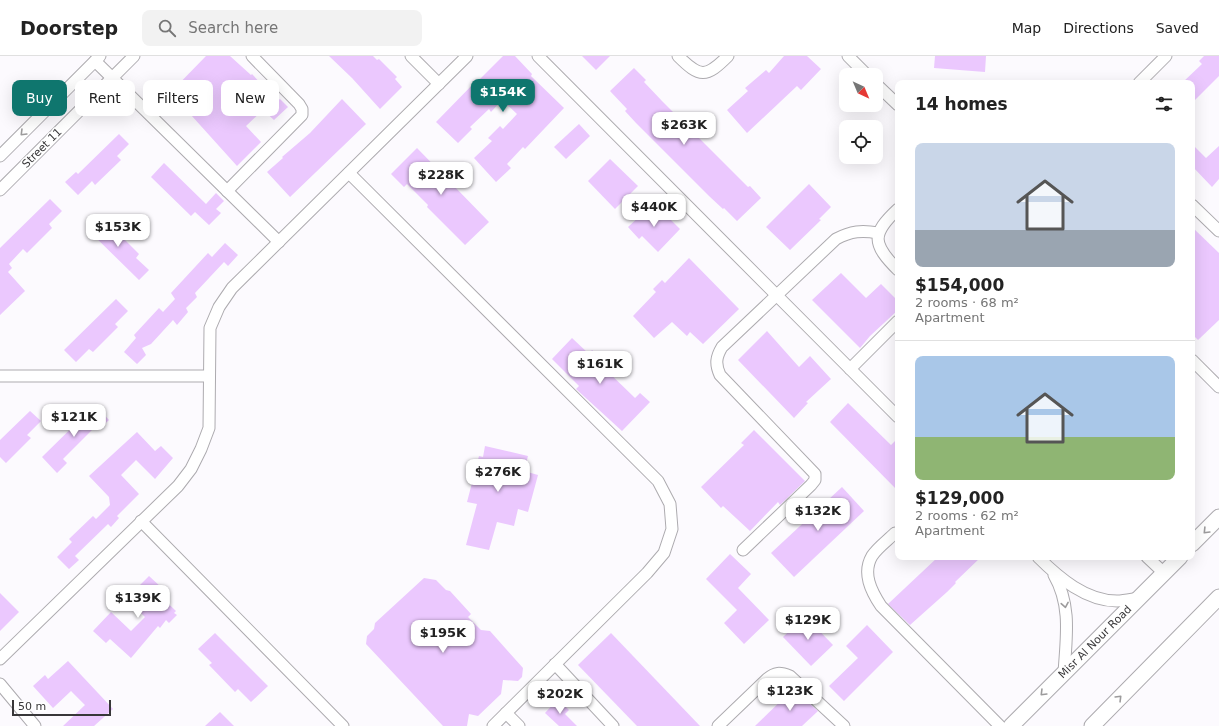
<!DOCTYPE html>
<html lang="en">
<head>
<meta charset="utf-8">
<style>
	:root { --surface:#fff; --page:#f2f2f2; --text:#222; --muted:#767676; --line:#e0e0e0; --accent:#0f766e }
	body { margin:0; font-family:"DejaVu Sans",sans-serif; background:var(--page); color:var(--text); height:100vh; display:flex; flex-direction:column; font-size:15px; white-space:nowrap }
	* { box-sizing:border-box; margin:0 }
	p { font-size:13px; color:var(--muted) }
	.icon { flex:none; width:22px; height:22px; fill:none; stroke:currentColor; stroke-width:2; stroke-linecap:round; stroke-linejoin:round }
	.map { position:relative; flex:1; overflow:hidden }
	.drawer { position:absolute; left:895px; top:24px; width:300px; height:480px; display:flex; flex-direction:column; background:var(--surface); border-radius:8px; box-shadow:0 4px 16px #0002 }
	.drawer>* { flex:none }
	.guide { position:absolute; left:12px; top:24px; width:380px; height:36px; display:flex; gap:8px }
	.needle { width:26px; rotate:136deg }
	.buttons { position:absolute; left:839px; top:12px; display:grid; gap:8px }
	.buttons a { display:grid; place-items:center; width:44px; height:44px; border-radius:8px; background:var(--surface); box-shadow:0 4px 16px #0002; font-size:20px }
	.scale { position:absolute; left:12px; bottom:10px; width:99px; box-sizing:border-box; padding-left:4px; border:2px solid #383739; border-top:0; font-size:11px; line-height:14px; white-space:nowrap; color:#383739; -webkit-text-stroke:3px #fff; paint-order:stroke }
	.price { position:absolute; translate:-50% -34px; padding:0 9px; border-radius:8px; background:#fff; color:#222; font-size:13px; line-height:26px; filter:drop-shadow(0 1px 2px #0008) }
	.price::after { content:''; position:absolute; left:50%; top:24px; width:12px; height:9px; margin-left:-6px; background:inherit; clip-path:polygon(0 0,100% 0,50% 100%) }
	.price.active { background:var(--accent); color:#fff }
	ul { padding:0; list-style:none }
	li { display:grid; align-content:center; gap:8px; height:212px; padding:0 20px }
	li+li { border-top:1px solid var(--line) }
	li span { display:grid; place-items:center; height:124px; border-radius:8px; color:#555 }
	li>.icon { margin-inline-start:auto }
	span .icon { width:72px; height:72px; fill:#fffc; stroke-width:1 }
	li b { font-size:17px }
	h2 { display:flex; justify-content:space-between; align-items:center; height:48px; padding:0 20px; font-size:17px }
	.pill { padding:0 14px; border-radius:8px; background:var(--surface); box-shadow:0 4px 16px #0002; font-size:14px; line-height:36px }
	.pill.active { background:var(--accent); color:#fff }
	header { display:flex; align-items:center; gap:24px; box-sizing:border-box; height:56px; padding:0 20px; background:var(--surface); border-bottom:1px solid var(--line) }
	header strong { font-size:19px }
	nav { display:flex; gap:22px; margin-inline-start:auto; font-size:14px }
	.search { width:280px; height:36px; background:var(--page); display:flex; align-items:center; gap:10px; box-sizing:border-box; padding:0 14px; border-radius:8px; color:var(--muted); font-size:15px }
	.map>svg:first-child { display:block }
	.building { fill:#ebc8fe }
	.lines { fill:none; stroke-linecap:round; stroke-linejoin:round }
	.street-casing { stroke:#adabaf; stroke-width:13 }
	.secondary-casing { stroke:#adabaf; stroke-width:17 }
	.street { stroke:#fff; stroke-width:11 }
	.secondary { stroke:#fff; stroke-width:15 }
	.oneway { stroke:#9c9b9c }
	.labels { text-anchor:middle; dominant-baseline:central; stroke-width:3; stroke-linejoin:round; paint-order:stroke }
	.street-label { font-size:11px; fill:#383739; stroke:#fff }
</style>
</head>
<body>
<header>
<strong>Doorstep</strong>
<div class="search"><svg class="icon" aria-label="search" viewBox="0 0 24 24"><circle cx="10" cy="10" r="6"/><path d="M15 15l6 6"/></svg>Search here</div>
<nav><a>Map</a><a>Directions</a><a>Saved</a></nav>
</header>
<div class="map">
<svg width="1219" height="670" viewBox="0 0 1219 670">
	<rect width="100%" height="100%" fill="#fcfafe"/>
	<g class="building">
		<polygon points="206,0 230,0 251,19 252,18 277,45 280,43 288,51 274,64 263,54 246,70 261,86 237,110 182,49 180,51 168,39"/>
		<polygon points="329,0 373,0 377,4 379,3 397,21 395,23 402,31 380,53 352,22"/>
		<polygon points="503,0 515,0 532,18 531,20 564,52 525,93 523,91 507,108 511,112 496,126 474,102 492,85 488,82 500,70 503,73 517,58 502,44 491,56 489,53 470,71 472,73 458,87 436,66 478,23 479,24"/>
		<polygon points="582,0 610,0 596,14"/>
		<polygon points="784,0 807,0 821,13 801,34 797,30 747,77 727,54 748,35 745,32 766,14 769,17"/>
		<polygon points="935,0 986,0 985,16 934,12"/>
		<polygon points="1204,0 1219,0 1219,20 1192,47 1192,27 1182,27 1202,8 1199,5"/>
		<polygon points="634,12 646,24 644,26 662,45 748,131 750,130 761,142 737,165 724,152 723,153 709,140 636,67 625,55 627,53 610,35"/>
		<polygon points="342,43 366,68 290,141 267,116 283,102 282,101 310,77"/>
		<polygon points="579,68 590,80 566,103 554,91"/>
		<polygon points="119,78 129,88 117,100 121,104 95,129 92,125 78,139 65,126 76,116 78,118"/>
		<polygon points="1192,88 1206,102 1219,90 1219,123 1212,131 1192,110"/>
		<polygon points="417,92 489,166 465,189 427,151 428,149 407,128 404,131 391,118"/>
		<polygon points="610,103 638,130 615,153 588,125"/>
		<polygon points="164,107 206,148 216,137 224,145 216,153 221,157 209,169 195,156 191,160 151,121"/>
		<polygon points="809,128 831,151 819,163 821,164 790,194 766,171"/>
		<polygon points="50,143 62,155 49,168 52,172 27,197 23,193 9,208 12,212 8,216 25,235 0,259 0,192"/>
		<polygon points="653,148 667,164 669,162 680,173 658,196 642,180 639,183 628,171"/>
		<polygon points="96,162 110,175 113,172 139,198 136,202 149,214 139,224 86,172"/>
		<polygon points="1192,171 1219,197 1219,264 1198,284 1192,278"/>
		<polygon points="225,187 238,199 228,210 224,206 195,237 197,241 186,252 188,256 177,269 173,264 151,288 142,292 146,299 137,308 124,296 136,282 134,279 159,252 163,256 175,243 171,237 208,197 212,201"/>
		<polygon points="689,202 739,253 703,288 690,276 687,280 672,266 654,282 633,260 656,236 653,233 662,224 665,227"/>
		<polygon points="841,217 866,242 881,228 898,245 898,254 870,280 860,292 812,244"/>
		<polygon points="116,243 128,255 115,268 118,271 93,296 89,293 76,306 64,294"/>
		<polygon points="767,275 799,311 810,300 831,323 806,346 808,347 794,362 738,304"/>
		<polygon points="572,282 589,298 592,294 605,306 602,310 635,342 640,337 650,346 622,375 576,333 579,330 552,303"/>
		<polygon points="848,347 891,389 898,382 898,435 830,366"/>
		<polygon points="95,349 109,364 98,374 95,371 63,403 67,407 57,417 42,401"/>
		<polygon points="30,355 41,365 27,379 31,382 6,407 0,401 0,384"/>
		<polygon points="754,374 805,425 780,449 778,446 750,475 723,450 721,452 701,431 744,389 741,387"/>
		<polygon points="137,376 155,395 161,390 173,402 155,423 136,404 121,419 139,438 117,460 119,462 111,471 108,468 75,500 79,504 69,513 57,501 72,486 69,483 93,460 96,463 110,449 109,441 89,420"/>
		<polygon points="485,390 528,400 524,415 538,419 528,456 518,453 514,470 497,466 489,494 466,489 477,448 467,446 479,400 483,401"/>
		<polygon points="842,431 864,455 794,521 771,497"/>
		<polygon points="730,498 751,518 738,532 769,564 744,588 724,567 737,554 706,523"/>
		<polygon points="938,501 981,501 955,526 956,527 947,536 910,569 888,548"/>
		<polygon points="149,520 162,532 157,537 176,555 174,557 177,559 169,567 166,564 160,572 158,570 131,602 110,583 106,587 93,575 111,556 131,575 145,561 139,555 144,551 129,537 136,529 138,531"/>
		<polygon points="424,522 436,524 446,534 450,535 471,558 468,561 481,574 490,575 523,612 522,621 518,625 503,624 501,638 478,660 469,658 467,670 443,670 366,588 367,580 374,573 375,567"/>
		<polygon points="0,537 19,556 0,575"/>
		<polygon points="805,560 833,589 811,610 783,581"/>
		<polygon points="867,569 893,596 844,645 829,630 858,602 846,590"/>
		<polygon points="215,577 268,630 251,646 238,633 235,636 209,609 212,607 198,593"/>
		<polygon points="611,577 700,670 637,670 578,609"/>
		<polygon points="68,605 113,653 94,670 63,670 85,649 71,635 53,652 33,630 45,619 48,623"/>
		<polygon points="793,633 818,655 802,670 755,670"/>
		<polygon points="558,643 569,654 565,658 577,670 559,670 545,657"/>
		<polygon points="220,656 234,670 205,670"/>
	</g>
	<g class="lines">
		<g class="street-casing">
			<g id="street">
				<polyline points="411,0 439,28"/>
				<polyline points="538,0 898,361"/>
				<path d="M 678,0 C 700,22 706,22 728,0"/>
				<polyline points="848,0 867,19"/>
				<polyline points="95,5 279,186"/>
				<polyline points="1139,27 1166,0"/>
				<polyline points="876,28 898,49"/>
				<polyline points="0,100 100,0"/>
				<polyline points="349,117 658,425 670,448 672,473 664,497 647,517 493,670"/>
				<polyline points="0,134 134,0"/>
				<polyline points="227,135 302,59 302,53 299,48 252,0"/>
				<polyline points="1192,149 1219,175"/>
				<path d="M 898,153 C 871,178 872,188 898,214"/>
				<polyline points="1192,304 1219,331"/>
				<polyline points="850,313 898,265"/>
				<polyline points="0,320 209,320"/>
				<polyline points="141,465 343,670"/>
				<path d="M 895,477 C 888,484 877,492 872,500 C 862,517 871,535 881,550 L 1000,670"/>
				<path d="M 743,494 L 811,429 L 815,424 L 815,418 L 720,319 C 715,308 716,301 722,291 L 836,183 C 851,175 862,174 878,177"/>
				<path d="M 1038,501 C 1059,522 1086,545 1117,545 C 1124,545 1132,543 1139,542"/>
				<polyline points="1147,501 1164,517"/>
				<path d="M 1054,519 C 1072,550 1066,583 1064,617"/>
				<polyline points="0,603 178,430 191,413 201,393 209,372 210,272 219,251 232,232 467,0"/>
				<polyline points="555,608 613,670"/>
				<polyline points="0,628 35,670"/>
				<polyline points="506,657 519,670"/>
				<path d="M 718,670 L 767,623 C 775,616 780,616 790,620 L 844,670"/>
			</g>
		</g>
		<g class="secondary-casing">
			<g id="secondary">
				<polyline points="1192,488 1219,461"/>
				<polyline points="1011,670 1180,501"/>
				<polyline points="1092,670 1219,541"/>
			</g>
		</g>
		<use href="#street" class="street"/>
		<use href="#secondary" class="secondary"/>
	</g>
	<defs><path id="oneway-chevron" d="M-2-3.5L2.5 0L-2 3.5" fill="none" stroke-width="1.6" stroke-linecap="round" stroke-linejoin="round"/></defs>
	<g class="oneway">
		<use href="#oneway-chevron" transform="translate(23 77) rotate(135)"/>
		<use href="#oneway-chevron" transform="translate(1206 475) rotate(134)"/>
		<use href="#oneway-chevron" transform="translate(1065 549) rotate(80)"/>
		<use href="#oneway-chevron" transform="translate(1043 637) rotate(135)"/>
		<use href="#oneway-chevron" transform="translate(1119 642) rotate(-45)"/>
	</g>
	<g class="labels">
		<g class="street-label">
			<text transform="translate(42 92) rotate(-45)">Street 11</text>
			<text transform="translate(1095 586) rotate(-45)">Misr Al Nour Road</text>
		</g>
	</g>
</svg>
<div class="buttons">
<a><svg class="needle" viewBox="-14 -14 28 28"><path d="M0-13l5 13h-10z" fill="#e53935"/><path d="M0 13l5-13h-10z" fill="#767676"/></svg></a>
<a><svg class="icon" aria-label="locate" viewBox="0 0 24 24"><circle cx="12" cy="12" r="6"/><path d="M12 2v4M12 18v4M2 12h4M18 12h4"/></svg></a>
</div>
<div class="scale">50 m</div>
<b class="price active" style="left:503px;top:57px">$154K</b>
<b class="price" style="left:684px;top:90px">$263K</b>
<b class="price" style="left:441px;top:140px">$228K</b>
<b class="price" style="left:654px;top:172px">$440K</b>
<b class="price" style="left:118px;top:192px">$153K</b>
<b class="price" style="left:600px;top:329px">$161K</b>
<b class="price" style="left:74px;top:382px">$121K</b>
<b class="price" style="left:498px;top:437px">$276K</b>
<b class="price" style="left:818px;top:476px">$132K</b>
<b class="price" style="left:138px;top:563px">$139K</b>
<b class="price" style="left:808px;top:585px">$129K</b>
<b class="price" style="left:443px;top:598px">$195K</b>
<b class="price" style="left:790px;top:656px">$123K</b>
<b class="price" style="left:560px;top:659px">$202K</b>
<div class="guide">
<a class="pill active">Buy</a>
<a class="pill">Rent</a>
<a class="pill">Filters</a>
<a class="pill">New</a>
</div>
<section class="drawer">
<h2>14 homes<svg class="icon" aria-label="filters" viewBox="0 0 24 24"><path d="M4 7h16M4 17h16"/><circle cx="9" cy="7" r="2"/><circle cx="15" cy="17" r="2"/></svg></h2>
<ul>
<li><span style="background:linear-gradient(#c9d6e8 70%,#9aa5b1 0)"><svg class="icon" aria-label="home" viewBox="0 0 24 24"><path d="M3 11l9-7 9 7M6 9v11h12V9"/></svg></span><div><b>$154,000</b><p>2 rooms · 68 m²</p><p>Apartment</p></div></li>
<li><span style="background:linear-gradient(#a9c7e8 65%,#8fb573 0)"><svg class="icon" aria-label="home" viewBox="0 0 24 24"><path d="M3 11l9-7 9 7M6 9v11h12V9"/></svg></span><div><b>$129,000</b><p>2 rooms · 62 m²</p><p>Apartment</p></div></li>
</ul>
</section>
</div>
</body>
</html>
